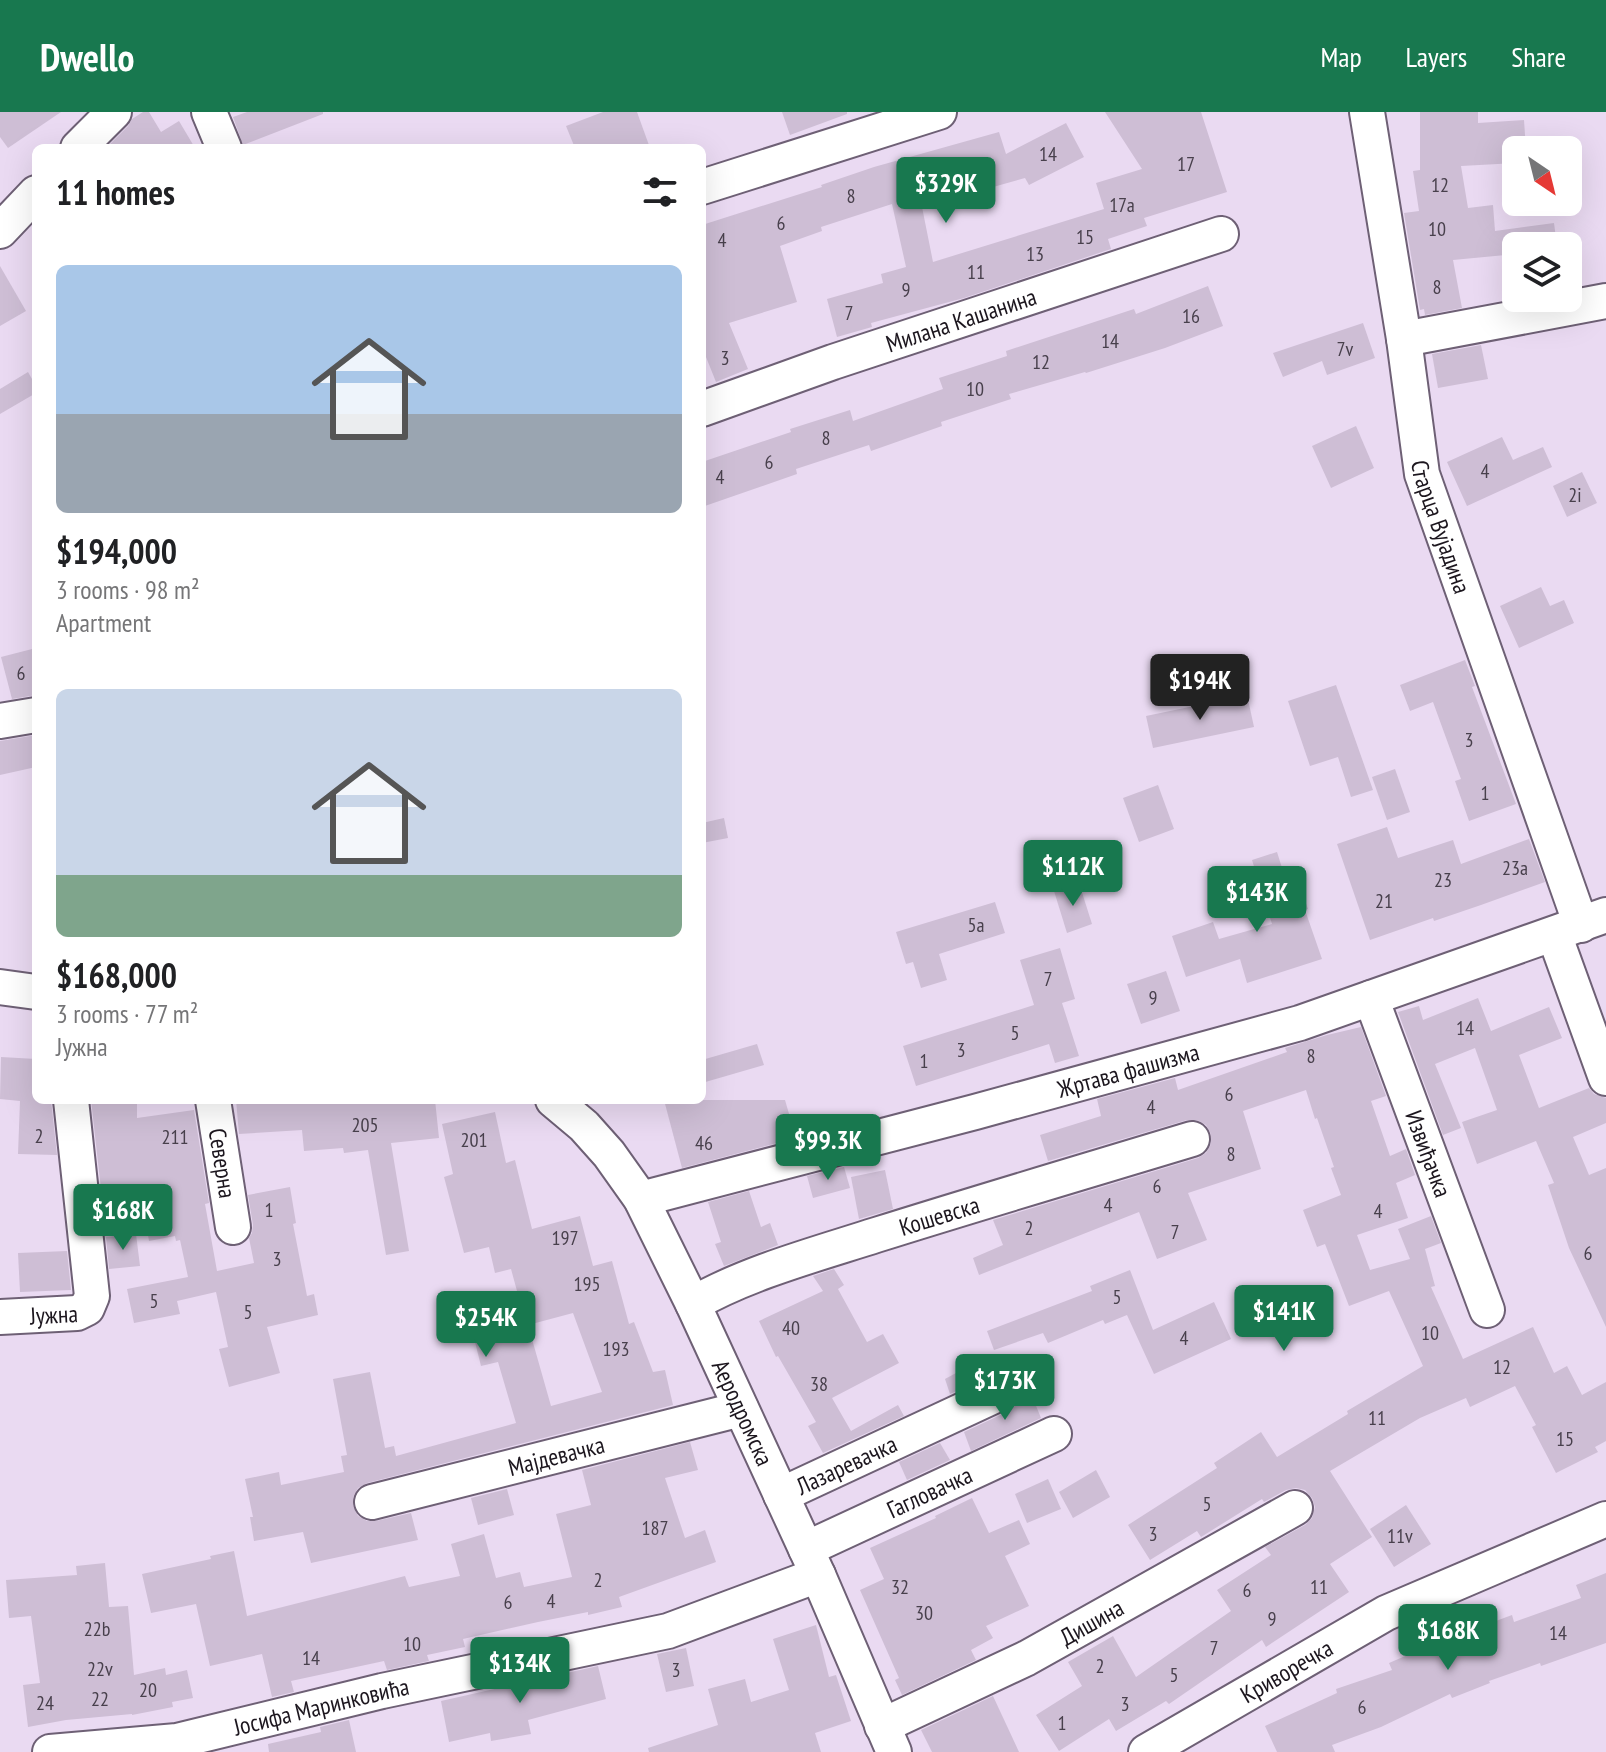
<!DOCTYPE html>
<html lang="en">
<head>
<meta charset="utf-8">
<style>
	:root { --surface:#fff; --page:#f2f2f2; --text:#202124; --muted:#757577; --accent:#18784f }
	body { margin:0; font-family:"PT Sans Narrow",sans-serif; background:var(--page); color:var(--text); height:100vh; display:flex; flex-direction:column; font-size:30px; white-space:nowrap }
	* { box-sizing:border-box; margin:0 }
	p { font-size:26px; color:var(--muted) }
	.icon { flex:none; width:44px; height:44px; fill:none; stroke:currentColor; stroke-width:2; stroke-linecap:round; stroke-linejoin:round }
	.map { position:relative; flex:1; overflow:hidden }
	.panel { position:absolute; left:32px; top:32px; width:674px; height:960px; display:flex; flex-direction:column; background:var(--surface); border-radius:12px; box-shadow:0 8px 32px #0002 }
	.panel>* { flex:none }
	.needle { width:52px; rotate:145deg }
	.buttons { position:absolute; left:1502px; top:24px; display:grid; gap:16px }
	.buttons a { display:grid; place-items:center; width:80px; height:80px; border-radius:12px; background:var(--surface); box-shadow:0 8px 32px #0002; font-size:40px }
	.price { position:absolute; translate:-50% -68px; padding:0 18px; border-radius:8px; background:var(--accent); color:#fff; font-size:26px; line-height:52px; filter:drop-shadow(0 2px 4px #0008) }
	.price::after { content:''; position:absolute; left:50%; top:48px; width:24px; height:18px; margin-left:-12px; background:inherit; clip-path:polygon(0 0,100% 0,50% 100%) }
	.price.on { background:#222; color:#fff }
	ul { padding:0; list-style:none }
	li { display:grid; align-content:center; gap:16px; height:424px; padding:0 24px }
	li span { display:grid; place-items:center; height:248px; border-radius:12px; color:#555 }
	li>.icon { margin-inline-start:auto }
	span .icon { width:144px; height:144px; fill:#fffc; stroke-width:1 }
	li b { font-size:34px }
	h2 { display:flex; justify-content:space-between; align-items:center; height:96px; padding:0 24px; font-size:34px }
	header { display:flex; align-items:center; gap:48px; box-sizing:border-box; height:112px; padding:0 40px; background:var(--accent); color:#fff }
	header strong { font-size:38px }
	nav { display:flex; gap:44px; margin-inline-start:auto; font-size:28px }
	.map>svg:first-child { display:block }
	.building { fill:#cebed5; fill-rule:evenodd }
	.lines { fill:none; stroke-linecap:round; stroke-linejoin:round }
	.minor-casing { stroke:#6e6075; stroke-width:38 }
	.minor { stroke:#fff; stroke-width:34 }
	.labels { text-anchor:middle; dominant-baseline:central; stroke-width:7; stroke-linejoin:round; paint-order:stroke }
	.number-label { font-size:20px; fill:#48404c }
	.street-label { font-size:24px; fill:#1c161e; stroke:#f6e9fc }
</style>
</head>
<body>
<header>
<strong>Dwello</strong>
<nav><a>Map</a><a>Layers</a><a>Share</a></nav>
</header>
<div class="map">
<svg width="1606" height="1640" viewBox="0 0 1606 1640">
	<rect width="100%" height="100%" fill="#eadaf2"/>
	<g class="building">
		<polygon points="0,0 61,0 8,36 0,25"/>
		<polygon points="143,0 149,0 161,20 179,9 195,36 106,36 128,14 132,7"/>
		<polygon points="247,0 323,0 323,2 243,33 233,5"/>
		<polygon points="603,0 637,0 650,36 575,36 566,14"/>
		<polygon points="782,0 847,0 847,2 790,23"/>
		<polygon points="1105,0 1201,0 1227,80 1144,106 1147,114 1108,127 1111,137 964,186 871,211 872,215 837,225 827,187 883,171 881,162 906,155 892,92 821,115 822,119 780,134 797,190 729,211 748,257 716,270 702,235 702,113 822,75 821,73 874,55 999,20 1006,42 1066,11 1084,45 1029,73 1025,66 922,95 933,150 1104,97 1096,71 1142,57"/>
		<polygon points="1420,0 1478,0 1478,11 1524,8 1526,38 1516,38 1516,51 1461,54 1468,96 1493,93 1495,119 1554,111 1557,134 1516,134 1516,142 1453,148 1462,196 1425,203 1424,197 1420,198 1404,101 1419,99 1413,59 1420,58"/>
		<polygon points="0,154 26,199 0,214"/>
		<polygon points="1208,174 1223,214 1165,236 1086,261 1085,260 1009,282 1011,287 941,310 942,314 871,339 869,333 796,357 797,362 702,395 702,350 791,320 790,317 850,298 853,309 943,277 939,266 1007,244 1006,239 1134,197 1136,202"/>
		<polygon points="1363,211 1375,246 1327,263 1322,249 1283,265 1273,241"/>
		<polygon points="1481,233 1488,267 1438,276 1432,242"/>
		<polygon points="28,260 36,274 36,281 0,302 0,277"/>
		<polygon points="1356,314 1374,356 1331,376 1312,334"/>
		<polygon points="1502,325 1513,348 1543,335 1552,355 1467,394 1447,350"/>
		<polygon points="1582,360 1597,391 1567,405 1553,374"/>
		<polygon points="1541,475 1550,494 1564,488 1574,511 1519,536 1500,494"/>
		<polygon points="36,536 36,583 12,587 1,545"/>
		<polygon points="1465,548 1475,574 1472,575 1516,692 1469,709 1455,669 1461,667 1433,590 1410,599 1400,573"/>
		<polygon points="1336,573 1373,678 1351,685 1338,645 1310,654 1288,589"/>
		<polygon points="1247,583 1254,615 1153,636 1146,604"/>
		<polygon points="36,623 36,655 0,663 0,629"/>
		<polygon points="1395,657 1410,700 1387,708 1372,665"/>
		<polygon points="1158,673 1174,717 1139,730 1123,686"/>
		<polygon points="724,706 728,726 702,731 702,711"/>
		<polygon points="1387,715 1398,746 1453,728 1461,752 1529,727 1545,770 1481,793 1434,809 1433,806 1370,828 1337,732"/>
		<polygon points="1277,740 1290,781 1301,777 1308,797 1305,798 1322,847 1247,871 1240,847 1186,865 1172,824 1213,810 1219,827 1272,812 1252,748"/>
		<polygon points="1079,771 1092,812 1067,821 1054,779"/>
		<polygon points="995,790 1005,821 939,842 947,868 921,876 913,850 906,852 896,820"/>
		<polygon points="1060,836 1075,887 1062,891 1079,944 1055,951 1049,932 916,974 903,934 1034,893 1020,848"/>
		<polygon points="1166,859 1180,899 1141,912 1127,872"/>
		<polygon points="1478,886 1491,919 1549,895 1562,926 1519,943 1539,996 1589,976 1594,982 1606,986 1606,1011 1573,1025 1589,1063 1606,1056 1606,1215 1569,1136 1548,1073 1554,1071 1536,1029 1477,1052 1462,1010 1497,998 1475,936 1435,952 1461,1016 1443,1023 1398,900 1419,894 1423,908"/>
		<polygon points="1361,915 1386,984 1371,989 1390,1044 1406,1037 1415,1063 1396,1071 1408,1106 1357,1123 1370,1158 1410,1147 1398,1117 1431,1104 1441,1131 1425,1137 1435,1174 1431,1175 1463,1247 1533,1215 1554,1261 1567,1254 1582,1283 1606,1270 1606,1329 1595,1335 1598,1340 1556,1361 1532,1315 1536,1313 1515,1274 1470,1295 1466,1286 1420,1306 1330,1359 1372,1425 1330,1452 1349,1480 1266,1535 1262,1528 1169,1592 1166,1589 1116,1619 1109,1607 1059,1639 1036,1603 1082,1574 1068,1550 1113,1524 1136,1565 1231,1499 1217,1478 1271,1443 1265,1435 1305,1413 1312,1406 1315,1395 1312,1386 1305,1378 1296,1376 1286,1378 1264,1390 1262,1387 1201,1425 1197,1419 1150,1448 1128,1413 1217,1356 1214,1351 1261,1320 1277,1345 1348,1302 1347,1299 1423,1254 1389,1179 1349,1194 1325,1132 1317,1135 1303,1098 1341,1083 1331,1056 1334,1055 1317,1006 1315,1007 1306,978 1243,999 1261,1057 1188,1081 1207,1128 1157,1147 1139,1100 979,1163 973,1146 1003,1133 993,1108 1198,1046 1206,1041 1211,1032 1211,1022 1206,1013 1197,1008 1187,1008 1048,1049 1040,1023 1101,1004 1097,987 1175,966 1178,978 1287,940 1285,936 1327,923"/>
		<polygon points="757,932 764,953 702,971 702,948"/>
		<polygon points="1,945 36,947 36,988 51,988 57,1043 18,1042 20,989 0,987"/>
		<polygon points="91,988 137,988 137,1006 194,998 209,1091 205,1092 217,1159 254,1151 249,1126 252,1121 253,1113 248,1083 290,1075 296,1111 293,1112 307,1184 314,1182 318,1203 267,1215 280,1261 229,1275 219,1237 228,1235 216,1180 177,1189 180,1202 134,1211 127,1177 188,1165 180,1128 176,1129 175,1124 149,1129 141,1082 102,1086"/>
		<polygon points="236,988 291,988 291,991 321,988 386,988 386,992 435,988 439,1026 391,1031 409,1139 386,1143 368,1038 344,1041 343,1036 304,1039 302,1018 239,1022"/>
		<polygon points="664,988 785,988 796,1026 682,1056"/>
		<path d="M 495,1000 L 506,1051 L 515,1048 L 532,1117 L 580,1104 L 593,1154 L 612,1149 L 629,1212 L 634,1210 L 653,1260 L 665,1258 L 673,1293 L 367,1371 L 358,1376 L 353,1385 L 353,1394 L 358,1404 L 367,1409 L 376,1409 L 411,1401 L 418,1428 L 311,1451 L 303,1420 L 254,1429 L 250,1405 L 253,1405 L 245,1367 L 279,1360 L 281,1373 L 344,1360 L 341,1344 L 347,1343 L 333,1267 L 370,1260 L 385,1336 L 394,1334 L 396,1344 L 516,1311 L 498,1250 L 481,1254 L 474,1226 L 526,1212 L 511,1157 L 495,1161 L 489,1135 L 464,1141 L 444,1065 L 453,1062 L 442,1012 ZM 573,1201 L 602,1280 L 551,1294 L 528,1213 Z"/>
		<polygon points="844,1055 850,1076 813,1086 807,1064"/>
		<polygon points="885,1058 893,1097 859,1107 851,1065"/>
		<polygon points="749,1079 761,1115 770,1111 778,1133 724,1154 715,1132 721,1130 708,1090"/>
		<polygon points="136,1122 140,1154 109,1157 106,1125"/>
		<polygon points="67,1139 71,1178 20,1180 18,1141"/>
		<polygon points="834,1157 844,1173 838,1177 867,1230 883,1222 899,1251 832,1286 851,1319 898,1293 904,1304 823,1341 808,1314 816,1310 778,1244 776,1245 759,1209 823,1179 813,1164"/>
		<polygon points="1130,1158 1153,1218 1214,1190 1231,1227 1154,1262 1127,1203 1105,1212 1103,1208 1048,1231 1043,1221 994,1238 987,1219 1092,1179 1090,1174"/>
		<polygon points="978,1249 984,1266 950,1282 945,1267"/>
		<polygon points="1028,1274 1041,1306 971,1339 964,1320 1009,1299 1017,1292 1020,1284 1019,1278"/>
		<polygon points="690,1330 698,1358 665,1366 685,1426 705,1418 716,1450 619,1485 622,1495 588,1503 588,1500 538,1510 463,1527 465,1535 427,1543 429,1549 387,1558 384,1549 291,1569 294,1580 272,1585 262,1542 210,1554 196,1492 151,1501 142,1462 211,1447 210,1444 234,1439 247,1504 405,1464 409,1475 460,1464 451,1432 484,1422 496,1466 520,1460 524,1475 572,1465 556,1402 591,1393 582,1358"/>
		<polygon points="940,1331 950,1348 907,1368 899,1350"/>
		<polygon points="1096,1358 1110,1385 1073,1406 1059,1380"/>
		<polygon points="1048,1367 1061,1397 1027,1411 1015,1382"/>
		<polygon points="507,1377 514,1403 478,1413 471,1386"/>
		<polygon points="972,1386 989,1421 1019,1408 1030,1432 1005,1444 1029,1494 986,1514 993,1526 971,1538 976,1548 902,1583 895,1568 899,1566 860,1478 884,1467 870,1436 936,1406 935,1404"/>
		<polygon points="1406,1393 1431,1432 1394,1455 1370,1417"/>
		<polygon points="105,1451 109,1495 128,1494 134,1563 165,1556 166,1563 187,1558 193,1586 172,1590 173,1595 132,1603 132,1602 66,1608 28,1615 23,1573 40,1571 31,1504 9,1506 6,1468 77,1463 76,1454"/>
		<polygon points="1606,1461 1606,1531 1541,1554 1540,1551 1489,1569 1490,1571 1452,1586 1450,1582 1381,1615 1332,1633 1335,1640 1277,1640 1265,1614 1337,1581 1336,1577 1392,1558 1389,1551 1468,1517 1469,1519 1512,1503 1514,1510 1581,1486 1576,1473"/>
		<polygon points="816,1513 829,1565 836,1563 851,1609 815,1621 821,1640 649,1640 648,1636 718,1613 708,1577 745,1567 751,1590 789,1578 773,1527"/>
		<polygon points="686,1536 694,1574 666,1580 657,1542"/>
		<polygon points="598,1554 606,1587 528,1608 531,1622 491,1629 490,1621 449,1630 441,1589"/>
		<polygon points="993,1584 1019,1640 932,1640 921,1618"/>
		<polygon points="349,1608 356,1640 269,1640 268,1632 321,1620 320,1615"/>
	</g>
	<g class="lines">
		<g class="minor-casing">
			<g id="minor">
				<polyline points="209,0 224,36"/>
				<path id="s1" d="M 1367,0 L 1404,227 L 1422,362 L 1581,813"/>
				<polyline points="78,36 114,0"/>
				<polyline points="702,75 939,0"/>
				<polyline points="0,119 36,81"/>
				<polyline points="1404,227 1606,189"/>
				<path id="s2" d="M 702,297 L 833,250 L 1221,122"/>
				<polyline points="0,609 36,603"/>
				<polyline points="1554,822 1606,966"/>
				<polyline points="0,875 36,880"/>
				<path id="s3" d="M 1371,886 L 1487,1198"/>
				<path id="s4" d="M 213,988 L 233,1115"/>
				<path id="s5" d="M 553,988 L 584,1014 L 609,1042 L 641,1087 L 693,1192 L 818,1463 L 894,1640"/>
				<path id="s6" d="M 641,1087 L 975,1000 L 1300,911 L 1606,803"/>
				<path id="s7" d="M 693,1192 C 746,1161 817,1142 876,1123 C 981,1090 1086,1059 1192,1027"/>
				<path id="s8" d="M 0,1205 L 77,1201 L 87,1196 L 92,1184 L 71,988"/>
				<path id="s9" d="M 781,1383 L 1000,1281"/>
				<path id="s10" d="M 372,1390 L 741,1297"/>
				<path id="s11" d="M 806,1437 L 1054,1322"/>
				<path id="s12" d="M 882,1614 L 1027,1546 L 1295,1396"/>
				<path id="s13" d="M 50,1640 L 177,1629 L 382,1579 L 668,1519 L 818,1463"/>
				<path id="s14" d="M 1146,1640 L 1386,1501 L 1606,1407"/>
			</g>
		</g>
		<use href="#minor" class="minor"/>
	</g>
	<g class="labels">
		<g class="number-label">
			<text x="1048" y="42">14</text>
			<text x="1186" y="52">17</text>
			<text x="1440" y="73">12</text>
			<text x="851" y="84">8</text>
			<text x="1122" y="93">17a</text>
			<text x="781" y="111">6</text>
			<text x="1437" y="117">10</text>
			<text x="1085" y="125">15</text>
			<text x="722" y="128">4</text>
			<text x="1035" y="142">13</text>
			<text x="976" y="160">11</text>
			<text x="1437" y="175">8</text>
			<text x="906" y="178">9</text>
			<text x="849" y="201">7</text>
			<text x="1191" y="204">16</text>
			<text x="1110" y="229">14</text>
			<text x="1345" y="237">7v</text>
			<text x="725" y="246">3</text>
			<text x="1041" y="250">12</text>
			<text x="975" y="277">10</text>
			<text x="826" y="326">8</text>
			<text x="769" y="350">6</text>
			<text x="1485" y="359">4</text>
			<text x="720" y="365">4</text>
			<text x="1575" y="383">2i</text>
			<text x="21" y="561">6</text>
			<text x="1469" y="628">3</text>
			<text x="1485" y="681">1</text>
			<text x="1515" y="756">23a</text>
			<text x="1443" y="768">23</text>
			<text x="1384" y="789">21</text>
			<text x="976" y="813">5a</text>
			<text x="1048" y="867">7</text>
			<text x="1153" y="886">9</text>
			<text x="1465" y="916">14</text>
			<text x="1015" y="921">5</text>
			<text x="961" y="938">3</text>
			<text x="1311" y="944">8</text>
			<text x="924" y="949">1</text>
			<text x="1229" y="982">6</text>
			<text x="1151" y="995">4</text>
			<text x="365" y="1013">205</text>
			<text x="39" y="1024">2</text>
			<text x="175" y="1025">211</text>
			<text x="474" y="1028">201</text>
			<text x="704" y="1031">46</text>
			<text x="1231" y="1042">8</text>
			<text x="1157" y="1074">6</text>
			<text x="1108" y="1093">4</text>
			<text x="269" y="1098">1</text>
			<text x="1378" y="1099">4</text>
			<text x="1029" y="1116">2</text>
			<text x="1175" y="1120">7</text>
			<text x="565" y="1126">197</text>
			<text x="1588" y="1141">6</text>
			<text x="277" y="1147">3</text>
			<text x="587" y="1172">195</text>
			<text x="1117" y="1185">5</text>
			<text x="154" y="1189">5</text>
			<text x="248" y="1200">5</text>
			<text x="791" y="1216">40</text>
			<text x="1430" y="1221">10</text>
			<text x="1184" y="1226">4</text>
			<text x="616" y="1237">193</text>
			<text x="1502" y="1255">12</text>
			<text x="819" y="1272">38</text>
			<text x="1377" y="1306">11</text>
			<text x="1565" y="1327">15</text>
			<text x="1207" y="1392">5</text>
			<text x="655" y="1416">187</text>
			<text x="1153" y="1422">3</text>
			<text x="1400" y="1424">11v</text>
			<text x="598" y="1468">2</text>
			<text x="900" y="1475">32</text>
			<text x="1319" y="1475">11</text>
			<text x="1247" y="1478">6</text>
			<text x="551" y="1489">4</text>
			<text x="508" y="1490">6</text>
			<text x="924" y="1501">30</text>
			<text x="1272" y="1507">9</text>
			<text x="97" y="1517">22b</text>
			<text x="1558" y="1521">14</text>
			<text x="412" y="1532">10</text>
			<text x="1214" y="1536">7</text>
			<text x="311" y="1546">14</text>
			<text x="1100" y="1554">2</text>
			<text x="100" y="1557">22v</text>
			<text x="676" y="1558">3</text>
			<text x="1174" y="1563">5</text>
			<text x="148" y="1578">20</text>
			<text x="100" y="1587">22</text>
			<text x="45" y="1591">24</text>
			<text x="1125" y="1592">3</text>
			<text x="1362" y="1595">6</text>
			<text x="1062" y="1611">1</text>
		</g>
		<g class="street-label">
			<text stroke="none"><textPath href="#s2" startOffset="274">Милана Кашанина</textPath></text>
			<text stroke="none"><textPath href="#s1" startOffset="422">Старца Вујадина</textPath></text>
			<text stroke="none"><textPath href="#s6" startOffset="504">Жртава фашизма</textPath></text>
			<text stroke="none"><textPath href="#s3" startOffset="166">Извиђачка</textPath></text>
			<text stroke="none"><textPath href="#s4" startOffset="64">Северна</textPath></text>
			<text stroke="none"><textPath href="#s7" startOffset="262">Кошевска</textPath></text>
			<text stroke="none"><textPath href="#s8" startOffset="54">Јужна</textPath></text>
			<text stroke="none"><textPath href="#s5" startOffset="370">Аеродромска</textPath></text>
			<text stroke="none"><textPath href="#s10" startOffset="190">Мајдевачка</textPath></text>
			<text stroke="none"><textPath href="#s9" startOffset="72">Лазаревачка</textPath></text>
			<text stroke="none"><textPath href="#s11" startOffset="136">Гагловачка</textPath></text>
			<text stroke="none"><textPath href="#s12" startOffset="234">Дишина</textPath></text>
			<text stroke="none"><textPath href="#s14" startOffset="162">Криворечка</textPath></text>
			<text stroke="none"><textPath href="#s13" startOffset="276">Јосифа Маринковића</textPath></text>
		</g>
	</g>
</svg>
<div class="buttons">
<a><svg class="needle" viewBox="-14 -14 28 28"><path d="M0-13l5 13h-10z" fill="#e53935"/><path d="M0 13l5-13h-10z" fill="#757577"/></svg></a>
<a><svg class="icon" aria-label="layers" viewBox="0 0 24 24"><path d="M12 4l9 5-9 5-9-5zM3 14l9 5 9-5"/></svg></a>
</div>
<b class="price" style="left:946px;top:113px">$329K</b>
<b class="price on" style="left:1200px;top:610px">$194K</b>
<b class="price" style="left:1073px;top:796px">$112K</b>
<b class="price" style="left:1257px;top:822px">$143K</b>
<b class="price" style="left:828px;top:1070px">$99.3K</b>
<b class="price" style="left:123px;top:1140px">$168K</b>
<b class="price" style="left:1284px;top:1241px">$141K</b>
<b class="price" style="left:486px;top:1247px">$254K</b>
<b class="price" style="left:1005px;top:1310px">$173K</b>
<b class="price" style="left:1448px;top:1560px">$168K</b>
<b class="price" style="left:520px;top:1593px">$134K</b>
<section class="panel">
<h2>11 homes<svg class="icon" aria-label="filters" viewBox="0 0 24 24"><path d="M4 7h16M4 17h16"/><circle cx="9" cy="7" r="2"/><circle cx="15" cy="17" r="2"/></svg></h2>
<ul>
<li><span style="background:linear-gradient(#a9c7e8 60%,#9aa5b1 0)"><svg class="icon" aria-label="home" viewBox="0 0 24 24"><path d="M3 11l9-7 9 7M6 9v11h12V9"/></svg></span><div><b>$194,000</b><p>3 rooms · 98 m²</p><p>Apartment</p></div></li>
<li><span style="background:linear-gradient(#c9d6e8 75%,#7fa58c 0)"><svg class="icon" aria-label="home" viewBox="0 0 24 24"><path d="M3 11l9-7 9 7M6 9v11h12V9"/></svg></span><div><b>$168,000</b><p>3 rooms · 77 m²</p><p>Јужна</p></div></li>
</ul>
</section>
</div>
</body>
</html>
